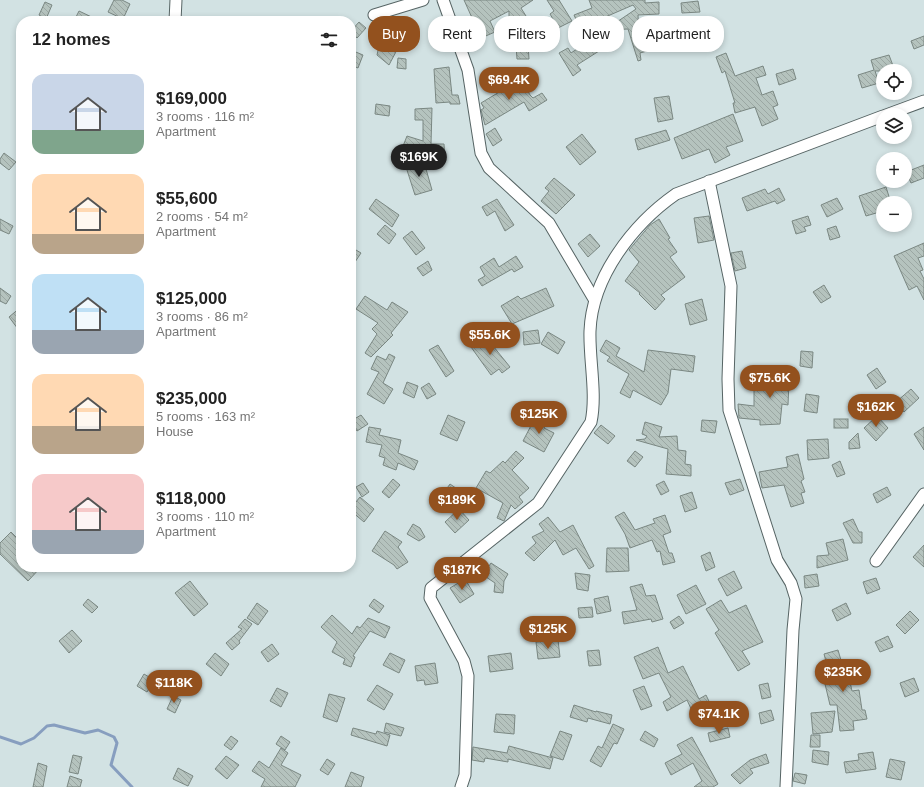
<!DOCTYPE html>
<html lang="en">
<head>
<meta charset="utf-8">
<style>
	:root { --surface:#fff; --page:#f2f2f2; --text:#222; --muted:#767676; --accent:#93511e }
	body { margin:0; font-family:Arial,sans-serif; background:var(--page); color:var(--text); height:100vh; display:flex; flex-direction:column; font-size:15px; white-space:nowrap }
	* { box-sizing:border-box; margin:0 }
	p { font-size:13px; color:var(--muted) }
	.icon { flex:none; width:22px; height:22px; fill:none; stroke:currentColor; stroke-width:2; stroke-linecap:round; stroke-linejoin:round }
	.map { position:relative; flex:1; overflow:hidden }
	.sheet { position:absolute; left:16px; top:16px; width:340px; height:556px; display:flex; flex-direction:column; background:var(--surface); border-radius:16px; box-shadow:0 2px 6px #0003 }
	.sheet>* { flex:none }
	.hud { position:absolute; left:368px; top:16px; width:380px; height:36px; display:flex; gap:8px }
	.tools { position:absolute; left:876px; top:64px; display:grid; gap:8px }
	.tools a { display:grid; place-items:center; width:36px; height:36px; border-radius:50%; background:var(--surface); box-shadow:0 2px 6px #0003; font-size:20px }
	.price { position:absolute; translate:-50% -34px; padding:0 9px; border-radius:14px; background:var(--accent); color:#fff; font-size:13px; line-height:26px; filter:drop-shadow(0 1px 2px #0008) }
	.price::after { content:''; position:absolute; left:50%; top:24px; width:12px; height:9px; margin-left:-6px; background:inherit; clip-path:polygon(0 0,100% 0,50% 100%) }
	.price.selected { background:#222; color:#fff }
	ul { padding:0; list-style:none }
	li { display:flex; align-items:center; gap:12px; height:100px; padding:0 16px }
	li span { display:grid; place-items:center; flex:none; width:112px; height:80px; border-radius:12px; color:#555 }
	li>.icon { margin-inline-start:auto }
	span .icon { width:48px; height:48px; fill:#fffc; stroke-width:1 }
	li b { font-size:17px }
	h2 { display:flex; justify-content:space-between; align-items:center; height:48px; padding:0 16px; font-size:17px }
	.chip { padding:0 14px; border-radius:16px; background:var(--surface); box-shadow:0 2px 6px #0003; font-size:14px; line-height:36px }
	.chip.selected { background:var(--accent); color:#fff }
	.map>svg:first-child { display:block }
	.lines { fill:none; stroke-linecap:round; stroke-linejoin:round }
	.stream { stroke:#879ebf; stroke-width:3 }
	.building { fill:url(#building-back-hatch); stroke:#7a8782 }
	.street-casing { stroke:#566464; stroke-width:13 }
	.street { stroke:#fff; stroke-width:11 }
</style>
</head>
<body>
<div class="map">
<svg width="924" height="787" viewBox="0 0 924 787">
	<defs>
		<pattern id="building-back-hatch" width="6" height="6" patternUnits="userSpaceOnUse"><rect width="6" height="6" fill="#b5c3be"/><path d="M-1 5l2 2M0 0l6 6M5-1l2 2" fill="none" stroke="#9ba7a3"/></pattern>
	</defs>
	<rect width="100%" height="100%" fill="#d2e2e3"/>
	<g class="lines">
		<polyline class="stream" points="0,737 21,744 34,738 47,726 54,725 85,733 98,730 114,737 117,743 111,765 132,787"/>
	</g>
	<g class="building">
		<polygon points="114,0 122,0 130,4 123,19 108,12"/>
		<polygon points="464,0 533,0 521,8 526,16 526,22 509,33 509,11 490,21 495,32 481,38"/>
		<polygon points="547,0 559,0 572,21 552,31 556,36 544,46 534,33 553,19 550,14 554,11"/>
		<polygon points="589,0 645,0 645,3 659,2 659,14 638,15 639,38 658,32 661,40 645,45 647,51 640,53 641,60 638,61 628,29 605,30 636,9 633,5 580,28 574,15 592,8"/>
		<polygon points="698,1 700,12 682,13 681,3"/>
		<polygon points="45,2 52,5 46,19 39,15"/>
		<polygon points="79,11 100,21 74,21"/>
		<polygon points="359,22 366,28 357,38 351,31"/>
		<polygon points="395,22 408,29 389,65 377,55 379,46 382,47"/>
		<polygon points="924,36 924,45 914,49 911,41"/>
		<polygon points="592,39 599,51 577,65 581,70 573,76 559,53 568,48 571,53"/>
		<polygon points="528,45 529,59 517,59 516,46"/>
		<polygon points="351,50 363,55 358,68 351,65"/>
		<polygon points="726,53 735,76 763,66 766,75 756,78 762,95 773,91 778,105 773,107 778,119 762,126 755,107 735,113 733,103 735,103 725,71 722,73 716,57"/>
		<polygon points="889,55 895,71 875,71 879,83 862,88 858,75 874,70 871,60"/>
		<polygon points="398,58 406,59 406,69 397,68"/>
		<polygon points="449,67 452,95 458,95 460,104 450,104 450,102 436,103 434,69"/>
		<polygon points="793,69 796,79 779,85 776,74"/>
		<polygon points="521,79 530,95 533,98 542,93 547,100 529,111 524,102 485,125 481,110 484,108 481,103"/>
		<polygon points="669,96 673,119 658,122 654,98"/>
		<polygon points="376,104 390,106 389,116 375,114"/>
		<polygon points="432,108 431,144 444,144 445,159 403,146 407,136 423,141 423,120 415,120 415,109"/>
		<polygon points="733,114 743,141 726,147 730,155 715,163 709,149 682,159 674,138"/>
		<polygon points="495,128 502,140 493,146 486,134"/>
		<polygon points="666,130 670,140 638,150 635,139"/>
		<polygon points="582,134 596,152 580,165 566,147"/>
		<polygon points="4,153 16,162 9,170 0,163 0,159"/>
		<polygon points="424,162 432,190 415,195 406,167"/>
		<polygon points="924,165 924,178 911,183 906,172"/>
		<polygon points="554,178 575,195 556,214 541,201 549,191 545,188"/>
		<polygon points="886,187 891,203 883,203 883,211 866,216 859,196"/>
		<polygon points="779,188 785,200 777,204 775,201 747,211 742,198 765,189 768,194"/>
		<polygon points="837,198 843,209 827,217 821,205"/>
		<polygon points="376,199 399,215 392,227 369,209"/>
		<polygon points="497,199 514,225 505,231 495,211 487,216 482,207"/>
		<polygon points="709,216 714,240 698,243 694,218"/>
		<polygon points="808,216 811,225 804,227 806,231 796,234 792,221"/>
		<polygon points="0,219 13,226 9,234 0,230"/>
		<polygon points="659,219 670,238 668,239 677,252 670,257 685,277 661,295 665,299 655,310 639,294 640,293 625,281 639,262 629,250 650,225"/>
		<polygon points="385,225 396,234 389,244 377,234"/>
		<polygon points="836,226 840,237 830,240 827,229"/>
		<polygon points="412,231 425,248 416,255 403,238"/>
		<polygon points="590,234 600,246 588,257 578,244"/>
		<polygon points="924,243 924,256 918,258 923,270 920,271 924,279 924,300 917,286 909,290 894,256"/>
		<polygon points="351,247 361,253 351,268"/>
		<polygon points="742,251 746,268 735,271 731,253"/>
		<polygon points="516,256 523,267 514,272 512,269 482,286 478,280 485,276 480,267 494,258 499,267"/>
		<polygon points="428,261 432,270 423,276 417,268"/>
		<polygon points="824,285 831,297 821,303 813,292"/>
		<polygon points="0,288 11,296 6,304 0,301"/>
		<polygon points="546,288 554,306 512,324 501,306 518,296 521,299"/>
		<polygon points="365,296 387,310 392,302 408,312 391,333 393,335 371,357 365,353 377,334 372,329 378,323 356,309"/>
		<polygon points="702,299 707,320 690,325 685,304"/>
		<polygon points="21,307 21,333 9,317"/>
		<polygon points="538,330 540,343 524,345 523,332"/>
		<polygon points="548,332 565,342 558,354 541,344"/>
		<polygon points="485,336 510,367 502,373 499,369 491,375 471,347"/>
		<polygon points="606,340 620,348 616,356 644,372 648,350 695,356 693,372 671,369 668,393 661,405 633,390 630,398 620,393 629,374 607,361 610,357 600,351"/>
		<polygon points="438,345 454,371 446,377 429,350"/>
		<polygon points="801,351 813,352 812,368 800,366"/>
		<polygon points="389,354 395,357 383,383 393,389 384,404 367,394 379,372 371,369 377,356 386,360"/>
		<polygon points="777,366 795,368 793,383 789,382 788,405 782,404 780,424 760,425 760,420 739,418 738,404 754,406 754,387 770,387 771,384 775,384"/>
		<polygon points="877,368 886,382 876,389 867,375"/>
		<polygon points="407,382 418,386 414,398 403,393"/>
		<polygon points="429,383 436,394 427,399 421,388"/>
		<polygon points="911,389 919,398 904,412 896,402"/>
		<polygon points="806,394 819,396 817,413 804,411"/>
		<polygon points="361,415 368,424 357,431 351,421"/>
		<polygon points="448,415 465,422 457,441 440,434"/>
		<polygon points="536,416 547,421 544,428 554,433 544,452 523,441"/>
		<polygon points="877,416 888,428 876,441 864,428"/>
		<rect x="834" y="419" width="14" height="9"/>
		<polygon points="702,420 717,421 715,433 701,431"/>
		<polygon points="645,422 662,427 659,437 677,436 678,450 686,451 685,464 691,465 691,476 666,474 668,449 636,440 645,439 647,436 642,434"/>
		<polygon points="601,425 615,436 608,444 594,433"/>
		<polygon points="369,427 381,429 379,435 401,440 398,453 418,461 414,470 398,463 396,470 383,465 385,458 379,456 382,445 366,442"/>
		<polygon points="924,427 924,450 914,434"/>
		<polygon points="858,433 860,448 849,449 849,442"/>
		<polygon points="828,439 829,458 808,460 807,440"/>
		<polygon points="516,451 524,458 512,470 529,488 519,497 523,502 515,509 511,505 504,521 497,518 503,503 476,488 486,471 490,473 503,461 505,463"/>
		<polygon points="635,451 643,457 635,467 627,461"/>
		<polygon points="798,454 804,479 801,481 805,492 801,493 804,503 791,507 784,485 762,488 759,472 788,467 786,457"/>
		<polygon points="840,461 845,474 837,477 832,465"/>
		<polygon points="393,479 400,485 389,498 382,492"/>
		<polygon points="740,479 744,490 730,495 725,483"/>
		<polygon points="664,481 669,491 661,495 656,485"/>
		<polygon points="363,483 369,492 362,497 356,487"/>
		<polygon points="450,484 463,493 454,507 440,498"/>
		<polygon points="887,487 891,495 877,503 873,494"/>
		<polygon points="692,492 697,508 685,512 680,496"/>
		<polygon points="360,497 374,509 364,522 351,511 351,508"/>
		<polygon points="459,509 469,520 455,533 445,522"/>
		<polygon points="624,512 635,530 655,523 653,519 665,515 671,532 663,535 669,553 672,553 675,562 663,565 660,551 657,552 652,540 630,548 625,534 615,517"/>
		<polygon points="548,517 560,532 573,525 594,566 589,569 576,548 563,555 555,540 534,561 525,553 536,543 532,537 544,531 539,524"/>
		<polygon points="853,519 859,532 862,532 862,543 853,543 843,523"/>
		<polygon points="413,524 420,528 425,537 419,541 407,534"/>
		<polygon points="385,531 402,542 398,547 408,562 397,569 394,565 372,551"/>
		<polygon points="11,532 21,542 21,567 41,567 28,581 0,554 0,543"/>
		<polygon points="843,539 848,560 817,568 817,556 829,555 826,543"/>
		<polygon points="924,545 924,567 913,557"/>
		<polygon points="607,548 628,548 629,571 606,572"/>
		<polygon points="710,552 715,567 706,571 701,556"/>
		<polygon points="491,563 508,574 504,581 503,593 494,592 495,583 483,575"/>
		<polygon points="734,571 742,588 727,596 718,579"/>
		<polygon points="575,573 590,575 588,591 577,589"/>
		<polygon points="817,574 819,586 805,588 804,576"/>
		<polygon points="876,578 880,589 867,594 863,582"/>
		<polygon points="465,579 474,594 460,603 450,588"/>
		<polygon points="190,581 208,604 194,616 175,593"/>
		<polygon points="642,584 646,596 655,595 663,619 652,622 651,619 624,624 622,612 637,610 630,587"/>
		<polygon points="696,585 706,604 686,614 677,595"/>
		<polygon points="608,596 611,611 597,614 594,599"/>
		<polygon points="88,599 98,607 92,613 83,605"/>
		<polygon points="374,599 384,606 379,613 369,606"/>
		<polygon points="721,600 729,613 746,605 763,642 742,651 750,664 738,671 715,633 719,630 706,609"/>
		<polygon points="257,603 268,611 258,625 247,618"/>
		<polygon points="846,603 851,614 837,621 832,610"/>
		<polygon points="592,607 593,617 579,618 578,608"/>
		<polygon points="910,611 919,620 905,634 896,625"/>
		<polygon points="332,615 352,634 357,626 360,628 368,618 390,627 385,638 370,631 353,656 355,657 351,667 343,664 345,659 332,652 337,642 321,627"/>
		<polygon points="679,616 684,623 674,629 670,622"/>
		<polygon points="245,619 252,624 239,641 240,643 232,650 226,643 242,629 238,627"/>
		<polygon points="72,630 82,641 69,653 59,641"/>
		<polygon points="888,636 893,647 880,652 875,642"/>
		<polygon points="558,640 560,657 538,659 536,642"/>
		<polygon points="272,644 279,654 268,662 261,652"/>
		<polygon points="658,647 668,673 683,666 699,699 706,695 716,716 698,724 687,700 667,711 663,702 671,697 659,673 643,679 634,657"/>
		<polygon points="599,650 601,665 589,666 587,651"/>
		<polygon points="838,650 845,674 848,673 852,691 859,690 862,710 865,710 867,719 853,721 854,730 840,731 837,705 830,705 825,684 830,683 824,666 827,665 824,654"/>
		<polygon points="215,653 229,664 221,676 206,664"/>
		<polygon points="390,653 405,660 399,673 383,665"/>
		<polygon points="511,653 513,669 490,672 488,656"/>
		<polygon points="435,663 438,683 425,685 424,680 417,681 415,666"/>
		<polygon points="144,674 154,680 147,692 137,686"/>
		<polygon points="914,678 919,691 905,697 900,683"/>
		<polygon points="768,683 771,697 762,699 759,685"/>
		<polygon points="377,685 393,694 384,710 367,700"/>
		<polygon points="644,686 652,706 641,710 633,690"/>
		<polygon points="277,688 288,693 281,707 270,701"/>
		<polygon points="329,694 345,698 337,722 323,717"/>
		<polygon points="173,696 181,700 175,713 167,709"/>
		<polygon points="574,705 596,712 596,711 612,715 610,724 588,718 587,722 570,717"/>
		<polygon points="771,710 774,720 761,724 759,713"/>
		<polygon points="835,711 832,732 813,734 811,713"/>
		<polygon points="496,714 515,715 514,734 494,732"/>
		<polygon points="386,723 404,728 401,736 384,732"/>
		<polygon points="613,724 624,729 617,744 614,743 601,767 590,761 598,746 602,748"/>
		<polygon points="353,728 376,734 377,731 390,735 387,746 351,735"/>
		<polygon points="728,728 730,737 710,742 708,733"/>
		<polygon points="560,731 572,735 563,760 550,756"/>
		<polygon points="645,731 658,739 654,747 640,740"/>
		<polygon points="811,735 820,735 820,747 810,747"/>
		<polygon points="231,736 238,741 231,750 224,745"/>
		<polygon points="281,736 290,742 285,750 276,744"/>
		<polygon points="692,737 718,784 713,787 694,787 702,781 693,763 671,775 665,763 682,754 677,745"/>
		<polygon points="509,746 553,758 550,769 508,759 508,762 485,758 484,762 472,760 473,747 507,753"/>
		<polygon points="281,748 288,753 281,765 301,775 295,787 261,787 265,779 252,771 259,761 269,768"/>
		<polygon points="813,750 829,752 828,765 812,762"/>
		<polygon points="873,752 876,769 846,773 844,762 859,760 858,754"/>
		<polygon points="766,754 769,763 750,769 753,773 740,784 731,775 750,760"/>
		<polygon points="73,755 82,757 78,774 69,772"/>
		<polygon points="226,756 239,765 227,779 215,769"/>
		<polygon points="327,759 335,764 328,775 320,770"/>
		<polygon points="890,759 905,762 901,780 886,777"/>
		<polygon points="38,763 47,766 43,787 33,787"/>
		<polygon points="178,768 193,776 188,786 173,779"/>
		<polygon points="351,772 364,777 361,787 345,787"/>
		<polygon points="795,773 807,775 805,784 793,781"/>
		<polygon points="70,776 82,780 80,787 67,787"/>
	</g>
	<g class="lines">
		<g class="street-casing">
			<g id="street">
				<polyline points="443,0 468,70 481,153 489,168 549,223 594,299"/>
				<polyline points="374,15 423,0"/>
				<polyline points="175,21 176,0"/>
				<polyline points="886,115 924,101"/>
				<polyline points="709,181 731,286 728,379 729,410 777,560 791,583 796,599 793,630 786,787"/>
				<polyline points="876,561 924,494"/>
				<path d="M 461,787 L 465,775 L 468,676 L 464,661 L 430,598 L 431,588 L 538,503 L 591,422 C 597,394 589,359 590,331 C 592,277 633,224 676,194 L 883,116"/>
			</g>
		</g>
		<use href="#street" class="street"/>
	</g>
</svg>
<div class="tools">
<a><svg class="icon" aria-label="locate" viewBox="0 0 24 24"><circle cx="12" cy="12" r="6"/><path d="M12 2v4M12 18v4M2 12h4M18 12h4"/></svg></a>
<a><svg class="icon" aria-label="layers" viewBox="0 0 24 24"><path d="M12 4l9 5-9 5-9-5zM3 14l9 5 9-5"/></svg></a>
<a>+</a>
<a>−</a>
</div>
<b class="price" style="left:509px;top:101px">$69.4K</b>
<b class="price selected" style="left:419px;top:178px">$169K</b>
<b class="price" style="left:490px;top:356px">$55.6K</b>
<b class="price" style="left:770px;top:399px">$75.6K</b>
<b class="price" style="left:876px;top:428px">$162K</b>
<b class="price" style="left:539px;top:435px">$125K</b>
<b class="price" style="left:457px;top:521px">$189K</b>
<b class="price" style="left:462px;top:591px">$187K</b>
<b class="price" style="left:548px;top:650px">$125K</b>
<b class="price" style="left:843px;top:693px">$235K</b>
<b class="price" style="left:174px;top:704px">$118K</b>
<b class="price" style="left:719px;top:735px">$74.1K</b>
<div class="hud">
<a class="chip selected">Buy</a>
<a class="chip">Rent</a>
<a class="chip">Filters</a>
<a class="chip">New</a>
<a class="chip">Apartment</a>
</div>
<section class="sheet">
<h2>12 homes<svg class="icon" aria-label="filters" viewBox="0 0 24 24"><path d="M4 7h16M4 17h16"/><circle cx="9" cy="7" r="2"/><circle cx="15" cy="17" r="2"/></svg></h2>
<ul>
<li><span style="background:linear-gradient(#c9d6e8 70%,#7fa58c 0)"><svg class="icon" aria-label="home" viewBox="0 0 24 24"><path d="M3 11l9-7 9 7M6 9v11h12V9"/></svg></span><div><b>$169,000</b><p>3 rooms · 116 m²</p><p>Apartment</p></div></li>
<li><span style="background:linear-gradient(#ffd9b3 75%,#b9a48a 0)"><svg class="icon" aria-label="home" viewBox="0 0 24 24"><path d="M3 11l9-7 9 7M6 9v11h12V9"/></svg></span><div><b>$55,600</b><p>2 rooms · 54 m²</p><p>Apartment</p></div></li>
<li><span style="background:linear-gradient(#bfe0f5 70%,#9aa5b1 0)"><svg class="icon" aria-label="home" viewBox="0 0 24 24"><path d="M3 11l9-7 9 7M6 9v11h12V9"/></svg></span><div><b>$125,000</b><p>3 rooms · 86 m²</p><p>Apartment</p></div></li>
<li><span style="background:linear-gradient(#ffd9b3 65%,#b9a48a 0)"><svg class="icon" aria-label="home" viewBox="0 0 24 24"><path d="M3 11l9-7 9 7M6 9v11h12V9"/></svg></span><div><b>$235,000</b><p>5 rooms · 163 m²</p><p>House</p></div></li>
<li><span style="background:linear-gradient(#f6c9c9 70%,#9aa5b1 0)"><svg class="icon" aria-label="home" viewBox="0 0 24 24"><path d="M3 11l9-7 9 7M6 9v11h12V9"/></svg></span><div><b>$118,000</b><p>3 rooms · 110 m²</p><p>Apartment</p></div></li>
</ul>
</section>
</div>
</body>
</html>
